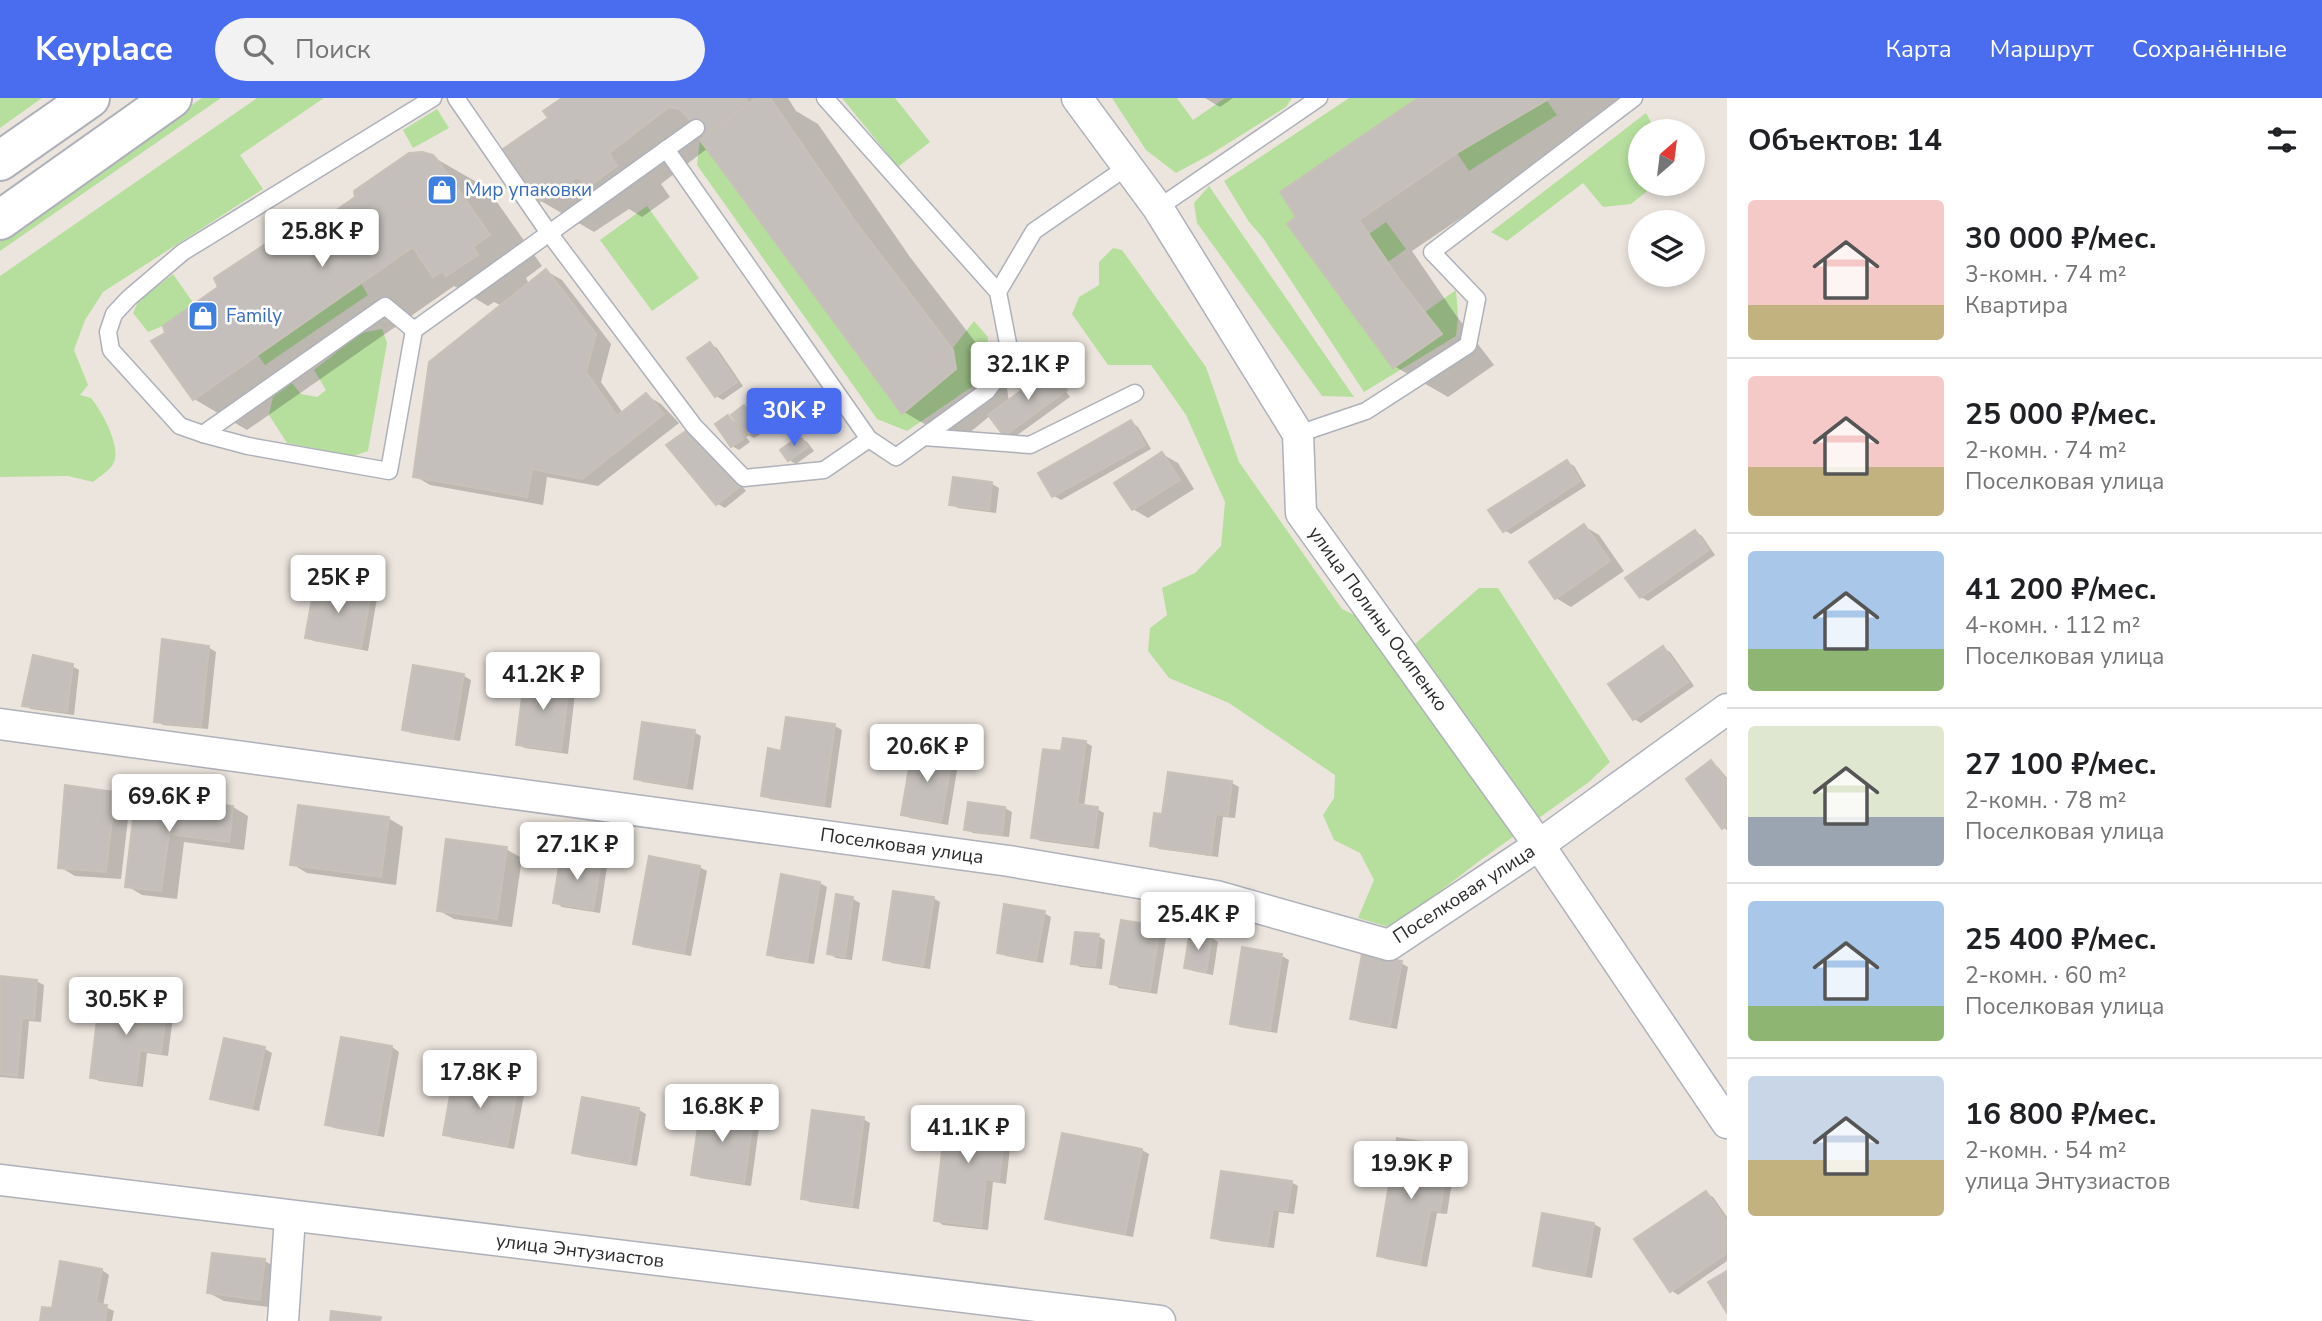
<!DOCTYPE html>
<html lang="ru">
<head>
<meta charset="utf-8">
<style>
	:root { --surface:#fff; --page:#f2f2f2; --text:#202124; --muted:#757577; --line:#e0e0e0; --accent:#496dee }
	body { margin:0; font-family:"Nunito Sans",sans-serif; background:var(--page); color:var(--text); height:100vh; display:flex; flex-direction:column; font-size:26px; white-space:nowrap }
	* { box-sizing:border-box; margin:0 }
	p { font-size:23px; color:var(--muted) }
	.icon { flex:none; width:38px; height:38px; fill:none; stroke:currentColor; stroke-width:2; stroke-linecap:round; stroke-linejoin:round }
	.map { position:relative; flex:1; overflow:hidden }
	.details { display:flex; flex-direction:column; background:var(--surface); width:595px }
	.details>* { flex:none }
	.needle { width:46px; rotate:28deg }
	.buttons { position:absolute; left:1628px; top:21px; display:grid; gap:14px }
	.buttons a { display:grid; place-items:center; width:77px; height:77px; border-radius:50%; background:var(--surface); box-shadow:0 4px 10px #0003; font-size:35px }
	.price { position:absolute; translate:-50% -60px; padding:0 16px; border-radius:7px; background:#fff; color:#222; font-size:23px; line-height:46px; filter:drop-shadow(0 2px 4px #0008) }
	.price::after { content:''; position:absolute; left:50%; top:42px; width:21px; height:16px; margin-left:-10px; background:inherit; clip-path:polygon(0 0,100% 0,50% 100%) }
	.price.on { background:var(--accent); color:#fff }
	ul { padding:0; list-style:none }
	li { display:flex; align-items:center; gap:21px; height:175px; padding:0 21px }
	li+li { border-top:2px solid var(--line) }
	li span { display:grid; place-items:center; flex:none; width:196px; height:140px; border-radius:7px; color:#555 }
	li>.icon { margin-inline-start:auto }
	span .icon { width:84px; height:84px; fill:#fffc; stroke-width:1 }
	li b { font-size:30px }
	h2 { display:flex; justify-content:space-between; align-items:center; height:84px; padding:0 21px; font-size:30px }
	header { display:flex; align-items:center; gap:42px; box-sizing:border-box; height:98px; padding:0 35px; background:var(--accent); color:#fff }
	header strong { font-size:33px }
	nav { display:flex; gap:38px; margin-inline-start:auto; font-size:24px }
	.search { width:490px; height:63px; background:var(--page); display:flex; align-items:center; gap:18px; box-sizing:border-box; padding:0 24px; border-radius:38px; color:var(--muted); font-size:26px }
	main { display:flex; flex:1; min-height:0 }
	.map>svg:first-child { display:block }
	.green { fill:#b6df9e }
	.shadow { fill:#0003 }
	.building { fill:#c4bfba; stroke:#c7c1b8; stroke-width:2 }
	.lines { fill:none; stroke-linecap:round; stroke-linejoin:round }
	.lane-casing { stroke:#aeb1ba; stroke-width:19 }
	.street-casing { stroke:#aeb1ba; stroke-width:33 }
	.secondary-casing { stroke:#aeb1ba; stroke-width:42 }
	.lane { stroke:#fff; stroke-width:16 }
	.street { stroke:#fff; stroke-width:30 }
	.secondary { stroke:#fff; stroke-width:38 }
	.labels { text-anchor:middle; dominant-baseline:central; stroke-width:5; stroke-linejoin:round; paint-order:stroke }
	.shop-label { font-size:19px; fill:#366cbe; stroke:#fff; text-anchor:start }
	.street-label { font-size:19px; fill:#2b2b2b; stroke:#fff }
</style>
</head>
<body>
<header>
<strong>Keyplace</strong>
<div class="search"><svg class="icon" aria-label="search" viewBox="0 0 24 24"><circle cx="10" cy="10" r="6"/><path d="M15 15l6 6"/></svg>Поиск</div>
<nav><a>Карта</a><a>Маршрут</a><a>Сохранённые</a></nav>
</header>
<main>
<div class="map">
<svg width="1727" height="1223" viewBox="0 0 1727 1223">
	<rect width="100%" height="100%" fill="#ece5de"/>
	<g class="green">
		<polygon points="0,0 42,0 0,30"/>
		<polygon points="202,0 221,0 0,153 0,140"/>
		<path d="M 257,0 L 324,0 L 240,57 L 263,91 L 103,194 L 85,222 L 74,252 L 88,287 L 80,297 L 91,300 C 101,312 121,347 114,364 C 111,372 100,378 93,384 L 68,378 L 0,379 L 0,178 Z"/>
		<polygon points="842,0 895,0 930,44 898,69"/>
		<polygon points="1112,0 1177,0 1193,22 1225,0 1292,0 1286,9 1211,56 1176,75 1146,52"/>
		<polygon points="1349,0 1418,0 1280,94 1296,119 1287,126 1441,235 1425,214 1456,192 1458,219 1456,238 1364,294 1263,140 1249,124 1224,83"/>
		<polygon points="1547,3 1557,17 1469,73 1457,55"/>
		<polygon points="437,11 449,30 413,50 403,32"/>
		<polygon points="1646,15 1656,33 1640,33 1640,86 1656,86 1631,106 1603,109 1583,85 1507,143 1491,134"/>
		<polygon points="700,42 902,315 974,223 988,239 986,263 973,288 907,333 877,321 697,67"/>
		<polygon points="1209,88 1354,299 1322,298 1197,125 1194,105"/>
		<polygon points="647,108 699,180 652,213 600,142"/>
		<polygon points="1386,124 1406,151 1388,164 1369,136"/>
		<polygon points="1113,150 1122,152 1206,269 1239,364 1342,511 1415,546 1479,490 1498,490 1610,664 1589,684 1478,764 1392,830 1358,820 1374,782 1360,755 1334,742 1323,717 1334,700 1335,677 1229,605 1169,580 1148,553 1150,530 1167,517 1162,490 1195,475 1221,448 1225,404 1186,317 1151,267 1108,267 1072,216 1079,199 1099,187 1099,164"/>
		<polygon points="173,176 194,206 163,228 148,234 133,215 139,202"/>
		<polygon points="360,184 368,197 265,267 257,256"/>
		<polygon points="382,231 387,245 368,353 354,358 287,345 269,317 273,299 292,285 301,296 317,299 326,292 314,272 361,235"/>
	</g>
	<g class="shadow">
		<polygon points="566,0 788,0 796,13 818,26 910,159 1006,284 1009,304 1051,273 1057,276 1053,276 1070,299 1012,341 1005,337 991,317 957,345 904,314 708,50 661,86 670,99 642,119 629,111 594,134 541,103 505,52 550,20"/>
		<polygon points="1205,0 1233,0 1220,9"/>
		<polygon points="1421,0 1642,0 1636,7 1511,86 1412,153 1455,216 1494,267 1448,299 1394,268 1289,126"/>
		<polygon points="433,59 487,90 542,168 526,180 529,186 546,173 562,182 611,246 601,284 623,315 646,297 661,306 679,325 598,388 547,379 543,407 430,387 415,378 502,208 494,204 488,208 454,188 247,332 194,301 168,236 264,149 274,155"/>
		<polygon points="710,246 717,250 743,288 723,302 716,298"/>
		<polygon points="744,309 751,314 765,333 754,340 741,333 750,344 739,352 732,348 728,319 740,327"/>
		<polygon points="1131,324 1138,329 1151,351 1061,402 1054,398"/>
		<polygon points="698,337 746,393 725,410 718,406 669,348"/>
		<polygon points="800,340 807,344 814,353 796,366 789,362"/>
		<polygon points="1162,356 1178,365 1194,391 1148,420 1133,411"/>
		<polygon points="1567,364 1574,368 1586,388 1511,436 1504,432"/>
		<polygon points="992,386 999,390 996,415 958,410 951,406"/>
		<polygon points="1584,428 1599,437 1624,473 1571,509 1556,500"/>
		<polygon points="1695,434 1702,438 1715,457 1648,503 1641,499"/>
		<polygon points="370,496 377,500 368,553 314,543 306,539"/>
		<polygon points="208,549 216,554 208,631 163,627 156,623"/>
		<polygon points="1663,550 1670,554 1694,588 1641,625 1634,621"/>
		<polygon points="72,568 79,572 74,617 31,611 24,607"/>
		<polygon points="415,569 464,578 471,582 460,643 411,635 404,631"/>
		<polygon points="569,583 576,587 568,656 525,650 517,646"/>
		<polygon points="788,621 835,628 842,632 831,710 770,701 763,697 783,655"/>
		<polygon points="694,634 701,638 693,692 643,684 635,680"/>
		<polygon points="1085,644 1092,648 1084,709 1097,711 1104,715 1099,751 1040,743 1033,739 1063,655"/>
		<polygon points="952,656 959,660 948,727 910,720 903,716"/>
		<polygon points="1711,664 1718,669 1727,680 1727,732 1723,729"/>
		<polygon points="1232,685 1239,689 1235,720 1223,719 1218,759 1159,751 1152,747 1164,718"/>
		<polygon points="114,696 130,704 121,781 75,778 60,769"/>
		<polygon points="138,698 233,709 248,718 244,752 184,744 177,801 142,797 127,788"/>
		<polygon points="1005,710 1012,714 1009,739 973,735 966,731"/>
		<polygon points="388,720 403,729 396,787 307,775 292,766"/>
		<polygon points="506,751 522,760 512,829 454,821 438,812"/>
		<polygon points="600,765 607,769 600,815 562,809 555,804"/>
		<polygon points="699,769 707,773 691,858 642,849 635,845"/>
		<polygon points="782,778 820,785 827,789 814,866 776,860 769,856"/>
		<polygon points="837,798 853,801 860,805 852,862 836,860 829,855"/>
		<polygon points="933,800 940,804 930,871 892,865 885,861"/>
		<polygon points="1044,815 1051,819 1043,865 1006,858 999,854"/>
		<polygon points="1122,824 1160,830 1167,834 1157,896 1119,890 1112,885"/>
		<polygon points="1098,838 1105,842 1102,871 1080,869 1073,865"/>
		<polygon points="1211,839 1218,844 1213,877 1193,873 1186,869"/>
		<polygon points="1282,858 1289,862 1277,935 1239,929 1232,925"/>
		<polygon points="1401,865 1408,869 1397,931 1359,924 1352,920"/>
		<polygon points="0,880 36,883 44,887 41,924 29,923 24,981 0,979"/>
		<polygon points="167,907 174,911 168,958 147,955 143,989 99,983 91,979"/>
		<polygon points="225,942 265,951 272,955 259,1013 219,1004 212,1000"/>
		<polygon points="392,949 399,954 384,1039 334,1030 327,1026"/>
		<polygon points="517,988 525,992 514,1051 452,1040 445,1036"/>
		<polygon points="583,1001 639,1012 646,1016 637,1068 581,1058 574,1054"/>
		<polygon points="753,1018 760,1022 751,1088 700,1080 692,1076"/>
		<polygon points="1006,1018 1013,1023 1006,1086 993,1084 988,1132 943,1127 936,1122"/>
		<polygon points="863,1021 870,1025 859,1111 810,1104 802,1100"/>
		<polygon points="1398,1042 1429,1047 1436,1051 1433,1064 1447,1067 1454,1071 1447,1116 1437,1115 1427,1169 1386,1161 1378,1157"/>
		<polygon points="1142,1052 1149,1056 1133,1139 1055,1124 1047,1120"/>
		<polygon points="1291,1084 1298,1088 1294,1116 1279,1114 1274,1150 1220,1143 1213,1139"/>
		<polygon points="1706,1095 1713,1099 1727,1119 1727,1163 1678,1197 1671,1192"/>
		<polygon points="1594,1126 1601,1130 1592,1180 1542,1171 1535,1167"/>
		<polygon points="265,1163 280,1172 275,1210 224,1203 209,1195"/>
		<polygon points="102,1172 109,1177 103,1208 114,1213 112,1223 41,1223"/>
	</g>
	<g class="building">
		<polygon points="562,0 745,0 749,6 705,39 680,11 669,9 609,55 617,68 588,89 578,79 539,104 503,51 548,20 543,13"/>
		<polygon points="756,0 770,0 857,126 953,252 956,271 902,316 700,42"/>
		<polygon points="1418,0 1550,0 1457,55 1359,122 1401,184 1442,236 1393,270 1287,126 1296,119 1280,94"/>
		<polygon points="422,54 433,57 440,65 490,137 473,149 478,157 446,178 442,173 433,179 413,149 193,302 151,243 165,235 163,228 218,189 214,180 264,147 272,154 323,115 327,119 355,99 354,93 409,55"/>
		<polygon points="546,171 596,236 586,274 617,318 646,295 664,316 582,381 532,371 527,399 413,379 429,264"/>
		<polygon points="710,244 737,284 715,299 687,260"/>
		<polygon points="1051,271 1067,292 1004,338 988,317"/>
		<polygon points="744,307 759,329 746,338 731,317"/>
		<polygon points="728,317 744,340 731,349 715,326"/>
		<polygon points="1131,322 1145,347 1052,399 1038,375"/>
		<polygon points="690,330 740,388 716,407 666,347"/>
		<polygon points="800,338 808,349 788,363 780,352"/>
		<polygon points="1162,354 1180,382 1132,412 1114,385"/>
		<polygon points="1567,362 1580,383 1503,434 1488,412"/>
		<polygon points="953,379 992,384 989,412 949,407"/>
		<polygon points="1584,426 1610,463 1555,501 1529,464"/>
		<polygon points="1695,432 1709,452 1640,500 1625,480"/>
		<polygon points="315,484 371,495 361,550 305,540"/>
		<polygon points="162,541 209,548 201,629 154,624"/>
		<polygon points="1663,548 1688,584 1633,622 1608,586"/>
		<polygon points="33,557 73,566 67,614 22,608"/>
		<polygon points="413,567 464,576 453,641 402,632"/>
		<polygon points="525,575 570,581 561,653 516,647"/>
		<polygon points="786,619 835,626 824,707 761,698 768,650 781,653"/>
		<polygon points="642,624 695,632 686,689 634,681"/>
		<polygon points="1063,640 1086,643 1077,706 1098,709 1093,748 1031,740 1043,651 1061,653"/>
		<polygon points="913,647 953,654 941,724 901,717"/>
		<polygon points="1711,662 1727,684 1727,727 1722,731 1686,681"/>
		<polygon points="1168,674 1232,683 1228,718 1216,716 1211,757 1150,748 1154,715 1162,716"/>
		<polygon points="65,687 115,694 106,774 58,770"/>
		<polygon points="136,696 233,708 229,744 169,736 161,793 125,789"/>
		<polygon points="968,704 1005,709 1002,737 964,732"/>
		<polygon points="298,707 389,719 381,779 290,767"/>
		<polygon points="446,741 507,749 497,821 437,813"/>
		<polygon points="561,757 601,763 593,812 553,805"/>
		<polygon points="649,758 700,768 684,855 633,846"/>
		<polygon points="781,776 820,784 807,863 767,857"/>
		<polygon points="893,793 934,799 923,868 883,862"/>
		<polygon points="836,796 853,799 845,859 827,856"/>
		<polygon points="1004,806 1045,813 1036,862 997,855"/>
		<polygon points="1121,822 1160,828 1150,893 1110,886"/>
		<polygon points="1075,834 1099,836 1095,868 1071,866"/>
		<polygon points="1190,834 1212,838 1206,874 1184,870"/>
		<polygon points="1242,849 1282,856 1270,932 1230,926"/>
		<polygon points="1362,856 1402,863 1390,928 1350,921"/>
		<polygon points="0,878 37,882 34,921 22,920 17,978 0,976"/>
		<polygon points="100,897 167,905 161,955 140,952 136,986 90,980"/>
		<polygon points="341,939 392,948 377,1036 325,1027"/>
		<polygon points="224,940 265,949 252,1010 210,1001"/>
		<polygon points="454,975 518,987 507,1048 443,1037"/>
		<polygon points="582,999 639,1010 630,1065 572,1055"/>
		<polygon points="701,1008 754,1016 744,1085 691,1077"/>
		<polygon points="947,1010 1007,1017 999,1083 986,1081 981,1129 934,1123"/>
		<polygon points="812,1012 864,1019 852,1108 801,1101"/>
		<polygon points="1062,1035 1142,1051 1125,1136 1045,1121"/>
		<polygon points="1397,1040 1429,1045 1426,1061 1448,1065 1440,1113 1430,1112 1420,1166 1377,1158"/>
		<polygon points="1221,1073 1292,1083 1287,1113 1273,1111 1267,1148 1211,1140"/>
		<polygon points="1706,1093 1727,1124 1727,1155 1670,1194 1634,1141"/>
		<polygon points="1542,1115 1594,1125 1585,1177 1533,1168"/>
		<polygon points="212,1155 265,1161 260,1202 207,1195"/>
		<polygon points="60,1163 102,1171 96,1205 107,1207 105,1223 40,1223 42,1209 52,1210"/>
		<polygon points="1727,1173 1727,1215 1708,1184"/>
		<polygon points="331,1213 381,1219 380,1223 330,1223"/>
	</g>
	<g class="lines">
		<g class="lane-casing">
			<g id="lane">
				<polyline points="456,0 549,135 694,328 744,380 824,372 869,341"/>
				<polyline points="666,51 869,341 896,359 987,293 1011,261 998,194 825,0"/>
				<polyline points="1158,110 1319,0"/>
				<polyline points="998,194 1034,133 1127,69"/>
				<polyline points="414,232 385,208 203,336 180,328 111,252 108,234 114,216 129,200 183,154 433,0"/>
				<polyline points="203,336 248,348 389,373 414,232 696,30"/>
				<polyline points="1298,336 1366,313 1468,247 1477,201 1432,154 1634,0"/>
				<polyline points="924,339 1030,347 1135,295"/>
			</g>
		</g>
		<g class="street-casing">
			<g id="street">
				<polyline points="1077,0 1158,110 1298,336 1301,415 1539,747 1727,1025"/>
				<polyline points="0,626 1009,763 1216,798 1389,847 1539,747 1727,611"/>
				<polyline points="0,1082 1160,1223"/>
				<polyline points="283,1223 290,1119"/>
			</g>
		</g>
		<g class="secondary-casing">
			<g id="secondary">
				<polyline points="0,63 90,0"/>
				<polyline points="0,122 172,0"/>
			</g>
		</g>
		<use href="#lane" class="lane"/>
		<use href="#street" class="street"/>
		<use href="#secondary" class="secondary"/>
	</g>
	<defs>
		<g id="shop-square" transform="scale(1.575)"><rect x="-9" y="-9" width="18" height="18" rx="4" fill="#3f7fe0" stroke="#fff"/><path d="M-5-2.5h2.3a2.7 3.5 0 0 1 5.4 0H5L5.5 6h-11ZM-1.5-2.5h3a1.5 2.3 0 0 0-3 0Z" fill="#fff"/></g>
	</defs>
	<g fill-rule="evenodd">
		<use href="#shop-square" x="442" y="92"/>
		<use href="#shop-square" x="203" y="218"/>
	</g>
	<g class="labels">
		<g class="shop-label">
			<text x="465" y="92">Мир упаковки</text>
			<text x="226" y="218">Family</text>
		</g>
		<g class="street-label">
			<text transform="translate(1378 521) rotate(54)">улица Полины Осипенко</text>
			<text transform="translate(902 748) rotate(8)">Поселковая улица</text>
			<text transform="translate(1464 796) rotate(-33)">Поселковая улица</text>
			<text transform="translate(580 1153) rotate(7)">улица Энтузиастов</text>
		</g>
	</g>
</svg>
<div class="buttons">
<a><svg class="needle" viewBox="-14 -14 28 28"><path d="M0-13l5 13h-10z" fill="#e53935"/><path d="M0 13l5-13h-10z" fill="#757577"/></svg></a>
<a><svg class="icon" aria-label="layers" viewBox="0 0 24 24"><path d="M12 4l9 5-9 5-9-5zM3 14l9 5 9-5"/></svg></a>
</div>
<b class="price" style="left:322px;top:171px">25.8K ₽</b>
<b class="price" style="left:1028px;top:304px">32.1K ₽</b>
<b class="price on" style="left:794px;top:350px">30K ₽</b>
<b class="price" style="left:338px;top:517px">25K ₽</b>
<b class="price" style="left:543px;top:614px">41.2K ₽</b>
<b class="price" style="left:927px;top:686px">20.6K ₽</b>
<b class="price" style="left:169px;top:736px">69.6K ₽</b>
<b class="price" style="left:577px;top:784px">27.1K ₽</b>
<b class="price" style="left:1198px;top:854px">25.4K ₽</b>
<b class="price" style="left:126px;top:939px">30.5K ₽</b>
<b class="price" style="left:480px;top:1012px">17.8K ₽</b>
<b class="price" style="left:722px;top:1046px">16.8K ₽</b>
<b class="price" style="left:968px;top:1067px">41.1K ₽</b>
<b class="price" style="left:1411px;top:1103px">19.9K ₽</b>
</div>
<section class="details">
<h2>Объектов: 14<svg class="icon" aria-label="filters" viewBox="0 0 24 24"><path d="M4 7h16M4 17h16"/><circle cx="9" cy="7" r="2"/><circle cx="15" cy="17" r="2"/></svg></h2>
<ul>
<li><span style="background:linear-gradient(#f6c9c9 75%,#c2b280 0)"><svg class="icon" aria-label="home" viewBox="0 0 24 24"><path d="M3 11l9-7 9 7M6 9v11h12V9"/></svg></span><div><b>30 000 ₽/мес.</b><p>3-комн. · 74 m²</p><p>Квартира</p></div></li>
<li><span style="background:linear-gradient(#f6c9c9 65%,#c2b280 0)"><svg class="icon" aria-label="home" viewBox="0 0 24 24"><path d="M3 11l9-7 9 7M6 9v11h12V9"/></svg></span><div><b>25 000 ₽/мес.</b><p>2-комн. · 74 m²</p><p>Поселковая улица</p></div></li>
<li><span style="background:linear-gradient(#a9c7e8 70%,#8fb573 0)"><svg class="icon" aria-label="home" viewBox="0 0 24 24"><path d="M3 11l9-7 9 7M6 9v11h12V9"/></svg></span><div><b>41 200 ₽/мес.</b><p>4-комн. · 112 m²</p><p>Поселковая улица</p></div></li>
<li><span style="background:linear-gradient(#dfe7d0 65%,#9aa5b1 0)"><svg class="icon" aria-label="home" viewBox="0 0 24 24"><path d="M3 11l9-7 9 7M6 9v11h12V9"/></svg></span><div><b>27 100 ₽/мес.</b><p>2-комн. · 78 m²</p><p>Поселковая улица</p></div></li>
<li><span style="background:linear-gradient(#a9c7e8 75%,#8fb573 0)"><svg class="icon" aria-label="home" viewBox="0 0 24 24"><path d="M3 11l9-7 9 7M6 9v11h12V9"/></svg></span><div><b>25 400 ₽/мес.</b><p>2-комн. · 60 m²</p><p>Поселковая улица</p></div></li>
<li><span style="background:linear-gradient(#c9d6e8 60%,#c2b280 0)"><svg class="icon" aria-label="home" viewBox="0 0 24 24"><path d="M3 11l9-7 9 7M6 9v11h12V9"/></svg></span><div><b>16 800 ₽/мес.</b><p>2-комн. · 54 m²</p><p>улица Энтузиастов</p></div></li>
</ul>
</section>
</main>
</body>
</html>
